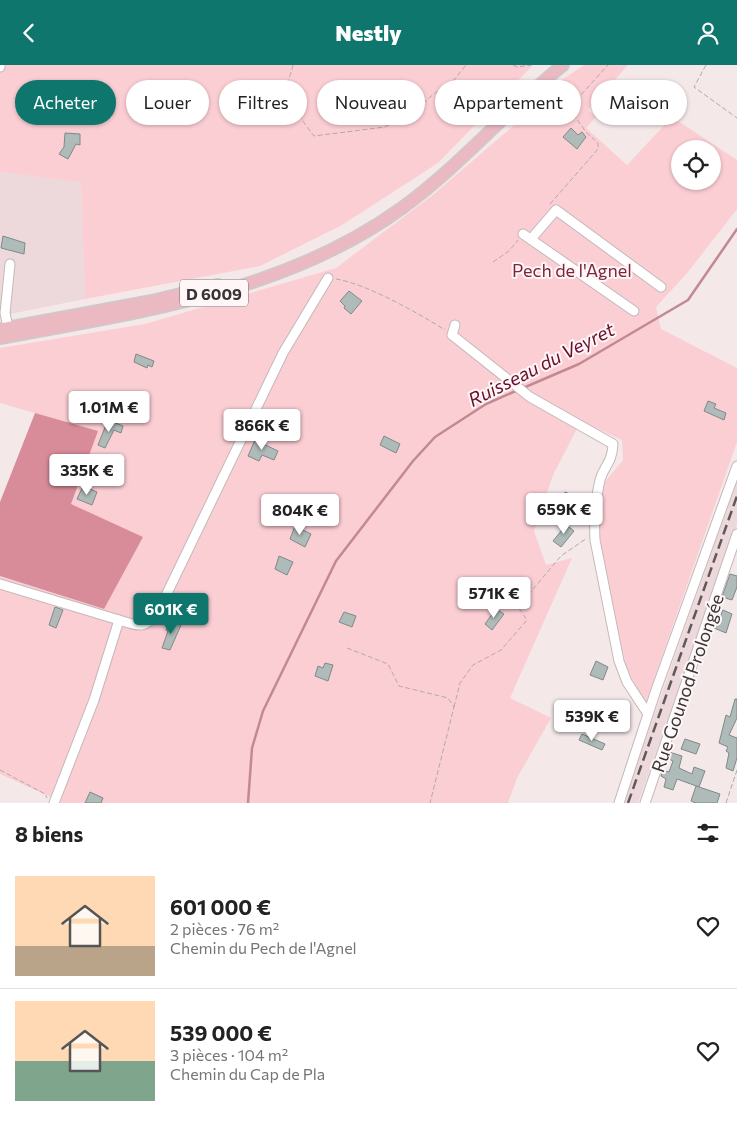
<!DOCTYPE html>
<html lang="fr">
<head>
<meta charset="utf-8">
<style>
	:root { --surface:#fff; --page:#f6f6f6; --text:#222; --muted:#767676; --line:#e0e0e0; --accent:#0f766e }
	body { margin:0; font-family:Commissioner,sans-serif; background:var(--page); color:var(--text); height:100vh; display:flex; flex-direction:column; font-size:19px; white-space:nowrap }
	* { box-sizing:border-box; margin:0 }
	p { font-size:16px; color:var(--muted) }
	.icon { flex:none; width:28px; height:28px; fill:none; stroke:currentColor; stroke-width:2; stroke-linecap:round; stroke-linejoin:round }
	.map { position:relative; height:738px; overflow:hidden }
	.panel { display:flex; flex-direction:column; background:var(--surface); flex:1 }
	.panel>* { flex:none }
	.banner { position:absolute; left:15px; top:15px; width:708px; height:45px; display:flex; gap:10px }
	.tools { position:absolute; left:671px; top:75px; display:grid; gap:10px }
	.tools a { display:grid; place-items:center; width:50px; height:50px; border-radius:50%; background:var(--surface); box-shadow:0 1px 4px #0004; font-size:25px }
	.price { position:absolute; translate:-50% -42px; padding:0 11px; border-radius:5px; background:#fff; color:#222; font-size:16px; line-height:32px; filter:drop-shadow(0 1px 2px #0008) }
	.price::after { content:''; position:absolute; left:50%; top:30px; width:15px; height:11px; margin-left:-8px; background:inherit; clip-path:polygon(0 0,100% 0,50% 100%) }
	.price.active { background:var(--accent); color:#fff }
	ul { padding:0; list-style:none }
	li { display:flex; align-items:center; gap:15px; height:125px; padding:0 15px }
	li+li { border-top:1px solid var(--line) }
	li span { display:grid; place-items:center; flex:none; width:140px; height:100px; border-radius:0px; color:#555 }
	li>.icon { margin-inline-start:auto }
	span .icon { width:60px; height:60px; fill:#fffc; stroke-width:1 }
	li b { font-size:21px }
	h2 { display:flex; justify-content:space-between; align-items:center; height:60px; padding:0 15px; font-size:21px }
	.pill { padding:0 18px; border-radius:22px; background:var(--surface); box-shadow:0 1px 4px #0004; font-size:18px; line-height:45px }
	.pill.active { background:var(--accent); color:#fff }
	header { display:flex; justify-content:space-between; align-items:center; height:65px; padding:0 15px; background:var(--accent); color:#fff; font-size:22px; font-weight:800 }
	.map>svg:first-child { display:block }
	.built { fill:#edd9dc }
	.green { fill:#fbced4; fill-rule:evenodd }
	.forest { fill:#d88c99 }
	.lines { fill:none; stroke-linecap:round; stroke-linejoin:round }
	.stream { stroke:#c28992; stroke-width:2.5 }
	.building { fill:#afbbb9; stroke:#7f8a89 }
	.minor-casing { stroke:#c3b8b9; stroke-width:11 }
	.major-casing { stroke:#cccaca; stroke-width:14 }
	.path { stroke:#b3a9aa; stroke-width:1; stroke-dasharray:5 2.5; stroke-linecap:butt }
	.minor { stroke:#fff; stroke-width:9 }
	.major { stroke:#ebb9c2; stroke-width:11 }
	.rail { stroke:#60595a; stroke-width:2.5; stroke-dasharray:10 5; stroke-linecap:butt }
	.labels { text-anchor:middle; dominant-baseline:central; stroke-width:4; stroke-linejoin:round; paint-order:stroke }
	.shield { fill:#fef6f7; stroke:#746e6f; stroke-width:1 }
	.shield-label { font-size:16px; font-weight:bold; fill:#393435 }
	.park-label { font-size:18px; fill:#7e243c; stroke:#fef6f7 }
	.street-label { font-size:18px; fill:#393435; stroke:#fef6f7 }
	.water-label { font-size:19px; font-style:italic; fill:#690e2c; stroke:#fef6f7 }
</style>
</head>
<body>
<header><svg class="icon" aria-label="back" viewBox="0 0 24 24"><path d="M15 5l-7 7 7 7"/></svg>Nestly<svg class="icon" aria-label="person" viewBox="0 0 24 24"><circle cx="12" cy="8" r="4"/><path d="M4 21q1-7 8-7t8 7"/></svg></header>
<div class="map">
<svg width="737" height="738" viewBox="0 0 737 738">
	<rect width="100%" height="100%" fill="#f4e8e9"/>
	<g class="built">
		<polygon points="0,107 81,116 85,234 0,251"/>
		<polygon points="737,416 737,460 638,738 623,738"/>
	</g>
	<g class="green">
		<polygon points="0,0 533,0 438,98 342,160 260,201 85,234 81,117 0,107"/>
		<path d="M 584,0 L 628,0 L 588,45 L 596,52 L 586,63 L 627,100 L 672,52 L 737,95 L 737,144 L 688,207 L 656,242 L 661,264 L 737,303 L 737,377 L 645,640 L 626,601 L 596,471 L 604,418 L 623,395 L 622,375 L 581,356 L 553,410 L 534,466 L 546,500 L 572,493 L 510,633 L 551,653 L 517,713 L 508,738 L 52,738 L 53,733 L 0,709 L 0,511 L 104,544 L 71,439 L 97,366 L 0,338 L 0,283 L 145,259 L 336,203 L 434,129 L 511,63 L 544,27 ZM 680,84 L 712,84 L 712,116 L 680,116 Z"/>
	</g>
	<polygon class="forest" points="35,348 98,366 71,439 143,472 104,544 0,511 0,437"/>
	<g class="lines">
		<g class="stream">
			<polyline points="523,323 579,299 688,235 737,164"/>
			<polyline points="248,738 252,683 263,646 336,496 413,396 435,372 486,339 518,325"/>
		</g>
	</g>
	<g class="building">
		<polygon points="571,63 578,70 582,67 586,72 577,84 563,72"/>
		<polygon points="65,68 80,69 80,80 76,79 68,94 59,89 64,82"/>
		<polygon points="3,171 25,178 24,189 1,183"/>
		<polygon points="349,226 362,236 351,249 344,243 345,241 340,236"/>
		<polygon points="136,289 154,296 152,302 148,300 147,303 134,297"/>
		<polygon points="708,336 716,339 714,343 726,348 724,355 704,346"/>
		<polygon points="108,355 123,361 121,368 114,365 105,383 98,380"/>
		<polygon points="384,371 400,379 396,388 380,380"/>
		<polygon points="255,375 278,386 274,395 262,390 259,396 248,391"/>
		<polygon points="83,421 97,427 92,440 77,434"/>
		<polygon points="565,427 585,436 582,442 562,433"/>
		<polygon points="564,458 574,466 561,482 553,476 562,465 560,463"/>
		<polygon points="295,461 311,469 305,482 290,474"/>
		<polygon points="279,491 293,497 287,510 275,504"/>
		<polygon points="730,509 737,511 737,522 732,535 722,532"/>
		<polygon points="55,542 63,545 56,563 49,560"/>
		<polygon points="496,544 504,549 492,565 485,559"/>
		<polygon points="723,545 732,549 726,568 714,563 718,551 720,552"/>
		<polygon points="344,547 356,551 352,562 339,557"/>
		<polygon points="171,555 181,560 170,585 162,583 168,566 166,565"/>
		<polygon points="596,596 608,602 603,615 590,610"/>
		<polygon points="325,598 333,600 328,616 315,611 318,601 323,603"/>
		<polygon points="735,634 737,634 737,653 729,670 737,673 737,693 733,706 726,703 729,688 726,686 728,682 719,678 726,650 730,652"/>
		<polygon points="582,669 605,679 602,685 579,675"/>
		<polygon points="685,674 700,679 696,689 681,684"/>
		<polygon points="669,687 682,691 679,703 692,709 694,702 705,706 699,722 677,714 673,725 664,722 666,714 661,711 663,705 669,707 673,696 667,693"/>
		<polygon points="696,721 720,729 717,738 696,738 691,736"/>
		<polygon points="90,727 103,733 101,738 85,738"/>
	</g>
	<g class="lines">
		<g class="minor-casing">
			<g id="minor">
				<polyline points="0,2 0,0"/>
				<polyline points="523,169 634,246"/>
				<polyline points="531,174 556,145 661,222"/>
				<path d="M 455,260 L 452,270 L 530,332 L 613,379 C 612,399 604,400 600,415 C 595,435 594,455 595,475 L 619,596 L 627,617 L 648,649"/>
				<polyline points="9,267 5,248 10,199"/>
				<polyline points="0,519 119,555 94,635 54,738"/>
				<path d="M 119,555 C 139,561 144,565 158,547 L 283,288 L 328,213"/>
				<polyline points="619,738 656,625 737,401"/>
				<polyline points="645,738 737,469"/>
			</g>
		</g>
		<g class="major-casing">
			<g id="major">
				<polyline points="0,264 152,236 218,220"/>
				<path d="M 0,273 C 138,247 285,228 402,143 C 460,101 507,45 563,0"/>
			</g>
		</g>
		<g class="path">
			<path d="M 293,0 C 292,6 288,14 288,20 C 288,37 304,58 314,71 L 385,62 L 421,41 L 430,32 L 455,14 L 466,0"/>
			<polyline points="513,0 517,2 531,0"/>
			<polyline points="706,0 694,22 737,53"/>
			<polyline points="549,25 569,43 608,0"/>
			<polyline points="550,139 598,84 598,78 586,67 569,43"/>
			<polyline points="493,197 509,186 518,175"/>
			<path d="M 336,214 C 367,219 418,248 445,265"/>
			<polyline points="347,583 388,599 399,621 448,633 454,642 430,738"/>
			<polyline points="454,642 460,618 473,600 501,585 527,555 518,542 561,491 587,473"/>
			<polyline points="0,705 45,729 47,733"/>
			<polyline points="726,738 737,705"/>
		</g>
		<use href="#minor" class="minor"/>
		<use href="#major" class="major"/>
		<polyline class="rail" points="628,738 737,431"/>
	</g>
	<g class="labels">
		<rect class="shield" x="180" y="214.5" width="68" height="27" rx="4"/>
		<g class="shield-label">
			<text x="214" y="228">D 6009</text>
		</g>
		<g class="park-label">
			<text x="572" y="205">Pech de l'Agnel</text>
		</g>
		<g class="street-label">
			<text transform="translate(687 618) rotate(-71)">Rue Gounod Prolongée</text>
		</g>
		<g class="water-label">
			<text transform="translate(541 299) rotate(-27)">Ruisseau du Veyret</text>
		</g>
	</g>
</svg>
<div class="tools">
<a><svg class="icon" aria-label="locate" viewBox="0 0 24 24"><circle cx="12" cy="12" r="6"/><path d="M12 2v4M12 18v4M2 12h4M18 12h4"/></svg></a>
</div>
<b class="price" style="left:109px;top:368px">1.01M €</b>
<b class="price" style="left:262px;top:386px">866K €</b>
<b class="price" style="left:87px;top:431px">335K €</b>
<b class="price" style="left:564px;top:470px">659K €</b>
<b class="price" style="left:300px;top:471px">804K €</b>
<b class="price" style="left:494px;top:554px">571K €</b>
<b class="price active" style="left:171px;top:570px">601K €</b>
<b class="price" style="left:592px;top:677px">539K €</b>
<div class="banner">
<a class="pill active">Acheter</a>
<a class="pill">Louer</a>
<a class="pill">Filtres</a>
<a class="pill">Nouveau</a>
<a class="pill">Appartement</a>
<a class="pill">Maison</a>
</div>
</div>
<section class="panel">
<h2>8 biens<svg class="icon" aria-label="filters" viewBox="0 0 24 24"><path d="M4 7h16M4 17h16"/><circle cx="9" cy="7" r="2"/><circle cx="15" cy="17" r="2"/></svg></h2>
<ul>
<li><span style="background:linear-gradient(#ffd9b3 70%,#b9a48a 0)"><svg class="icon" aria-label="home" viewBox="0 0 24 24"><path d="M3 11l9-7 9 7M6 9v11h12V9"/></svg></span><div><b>601 000 €</b><p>2 pièces · 76 m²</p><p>Chemin du Pech de l'Agnel</p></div><svg class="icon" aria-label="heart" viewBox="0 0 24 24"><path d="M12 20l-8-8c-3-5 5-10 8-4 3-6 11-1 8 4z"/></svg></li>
<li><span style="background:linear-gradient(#ffd9b3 60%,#7fa58c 0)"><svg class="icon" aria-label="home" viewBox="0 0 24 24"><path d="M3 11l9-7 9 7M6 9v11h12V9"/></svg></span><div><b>539 000 €</b><p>3 pièces · 104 m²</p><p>Chemin du Cap de Pla</p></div><svg class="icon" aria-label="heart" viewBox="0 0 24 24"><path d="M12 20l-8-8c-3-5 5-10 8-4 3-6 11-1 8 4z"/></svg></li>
</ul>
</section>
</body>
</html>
